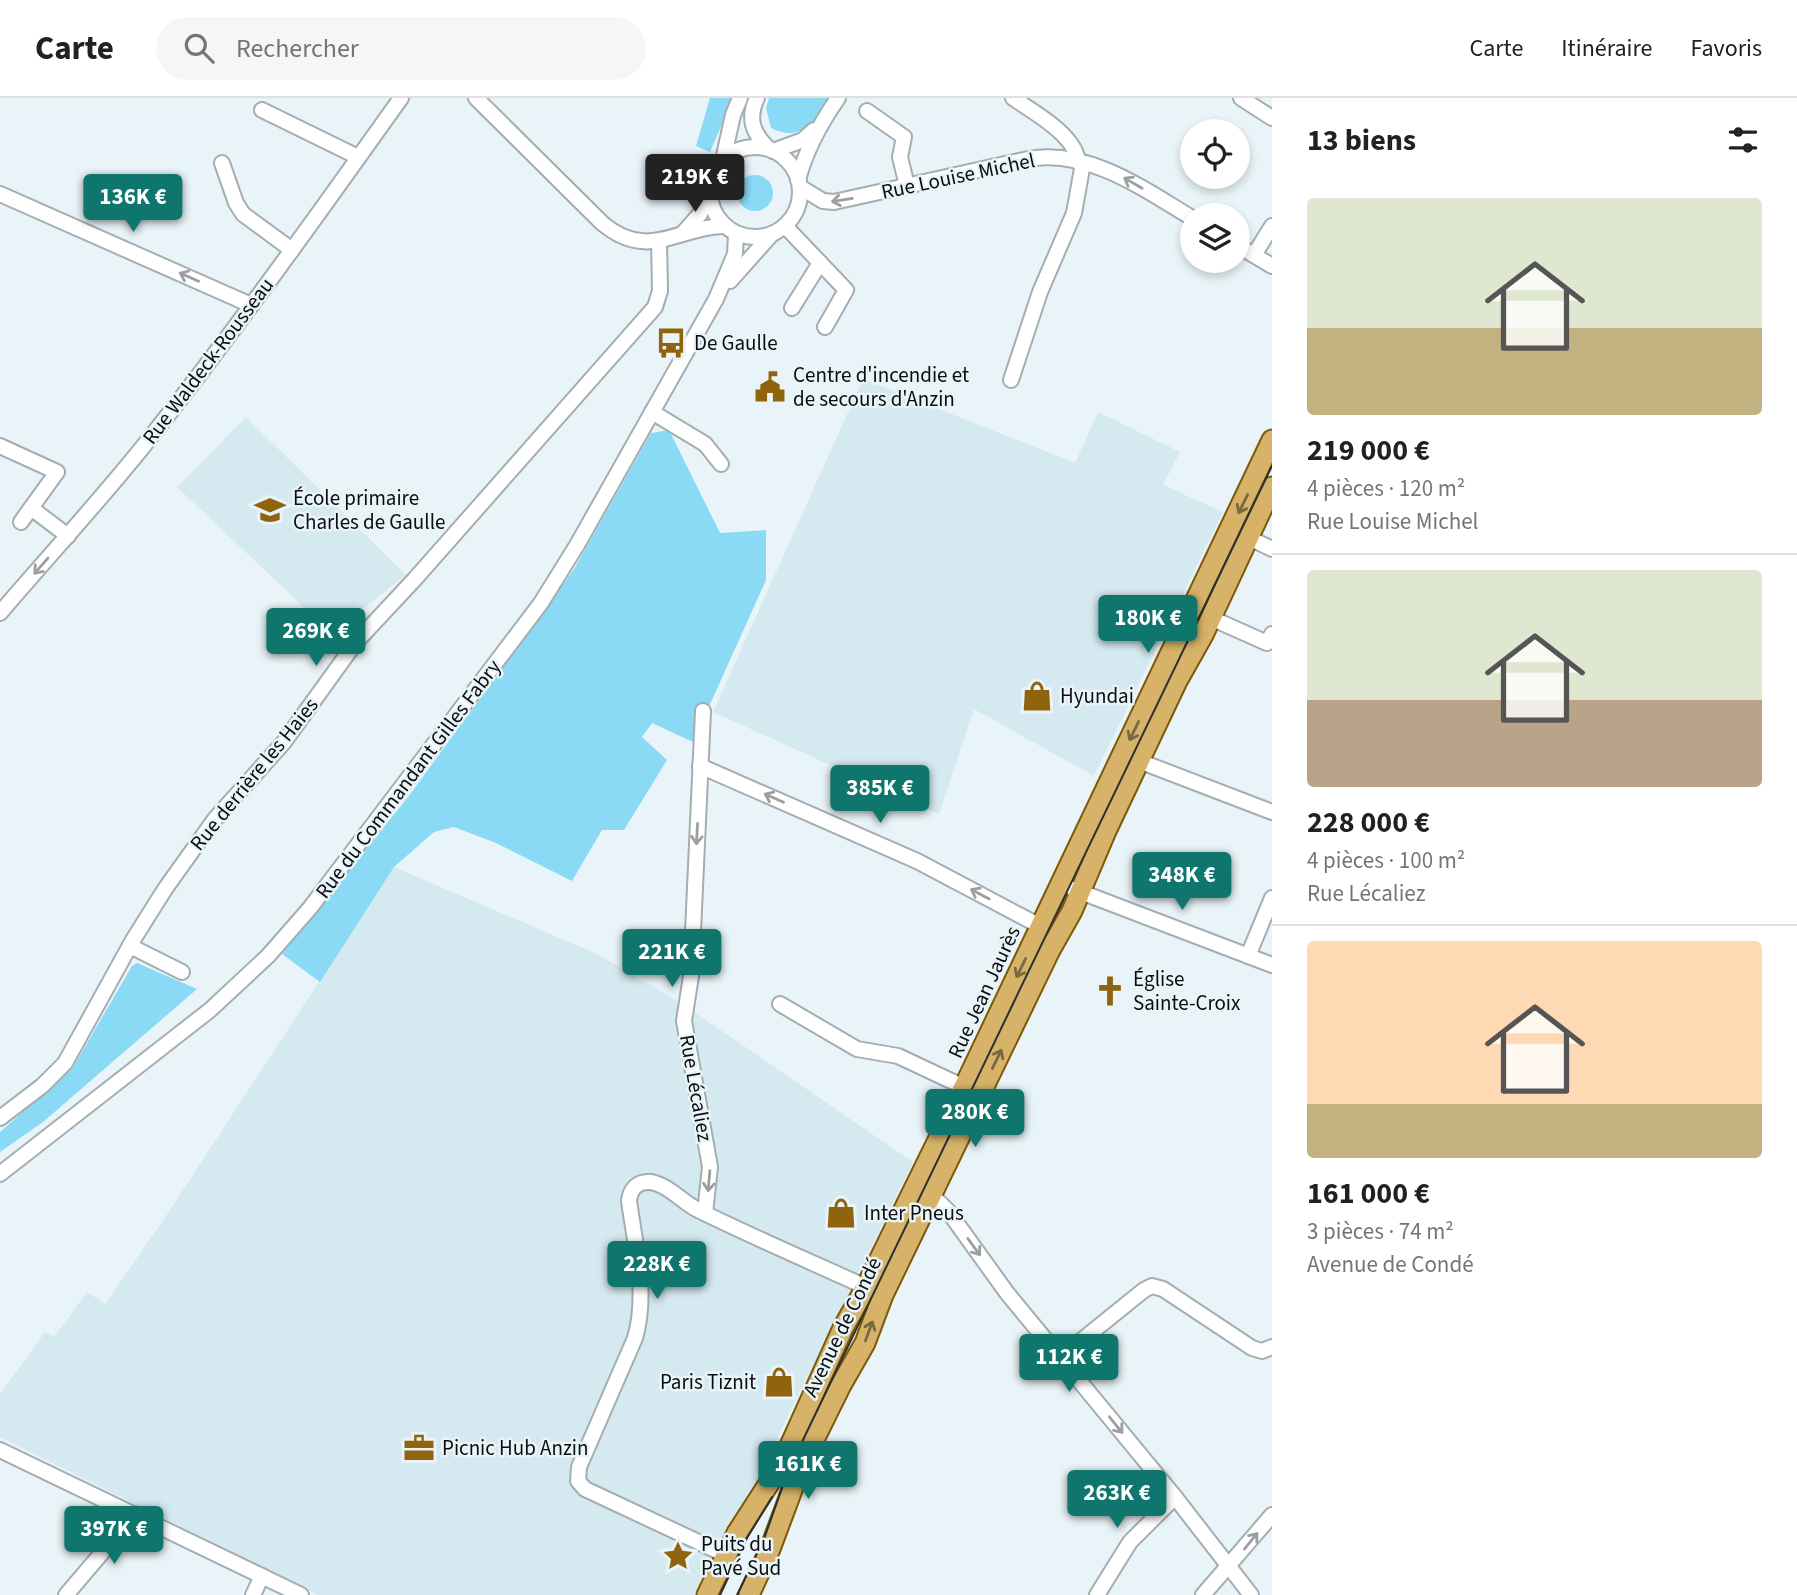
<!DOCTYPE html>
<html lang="fr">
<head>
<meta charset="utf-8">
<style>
	:root { --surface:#fff; --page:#f6f6f6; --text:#202124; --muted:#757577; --line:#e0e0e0; --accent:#0f766e }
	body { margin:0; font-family:"Source Sans 3",sans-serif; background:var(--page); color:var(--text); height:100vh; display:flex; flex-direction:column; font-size:26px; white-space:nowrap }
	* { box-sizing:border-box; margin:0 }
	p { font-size:23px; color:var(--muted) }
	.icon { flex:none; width:38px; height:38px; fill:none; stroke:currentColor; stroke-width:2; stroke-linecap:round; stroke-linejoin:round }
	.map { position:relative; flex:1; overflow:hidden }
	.drawer { display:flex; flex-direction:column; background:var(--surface); width:525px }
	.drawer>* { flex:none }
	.tools { position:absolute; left:1180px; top:21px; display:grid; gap:14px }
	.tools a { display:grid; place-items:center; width:70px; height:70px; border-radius:50%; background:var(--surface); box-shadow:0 4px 10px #0003; font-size:35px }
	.price { position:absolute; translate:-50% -60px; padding:0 16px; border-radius:7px; background:var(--accent); color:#fff; font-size:23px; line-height:46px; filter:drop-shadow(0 2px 4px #0008) }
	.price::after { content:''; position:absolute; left:50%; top:42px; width:21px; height:16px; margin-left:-10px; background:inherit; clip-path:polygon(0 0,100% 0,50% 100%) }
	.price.current { background:#222; color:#fff }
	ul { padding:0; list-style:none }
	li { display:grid; align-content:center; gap:14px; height:371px; padding:0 35px }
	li+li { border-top:2px solid var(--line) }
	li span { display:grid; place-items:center; height:217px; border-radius:7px; color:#555 }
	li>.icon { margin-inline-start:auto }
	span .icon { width:126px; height:126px; fill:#fffc; stroke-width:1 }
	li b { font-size:30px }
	h2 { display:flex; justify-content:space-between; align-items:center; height:84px; padding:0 35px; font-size:30px }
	header { display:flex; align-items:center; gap:42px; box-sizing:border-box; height:98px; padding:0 35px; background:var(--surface); border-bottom:2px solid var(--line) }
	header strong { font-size:33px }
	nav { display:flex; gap:38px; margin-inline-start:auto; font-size:24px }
	.search { width:490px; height:63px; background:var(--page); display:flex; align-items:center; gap:18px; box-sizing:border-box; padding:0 24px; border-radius:38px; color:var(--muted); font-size:26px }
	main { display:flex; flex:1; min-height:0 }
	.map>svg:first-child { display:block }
	.built { fill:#d5e9f0 }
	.green { fill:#8adaf6 }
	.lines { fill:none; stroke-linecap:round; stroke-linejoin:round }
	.minor-casing { stroke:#a4aeb2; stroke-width:18 }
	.major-casing { stroke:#7d5808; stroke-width:23 }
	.minor { stroke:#fff; stroke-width:14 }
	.major { stroke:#d6b368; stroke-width:19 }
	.tram { stroke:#2c3032; stroke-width:2 }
	.oneway { stroke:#9d9e9f }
	.oneway2 { stroke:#7a6840 }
	.labels { text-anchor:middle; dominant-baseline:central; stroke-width:5; stroke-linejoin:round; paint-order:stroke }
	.street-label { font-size:21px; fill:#0a0d0f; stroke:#e9f4f8 }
	.poi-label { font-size:21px; fill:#0a0d0f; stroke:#e9f4f8; text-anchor:start }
</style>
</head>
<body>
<header>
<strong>Carte</strong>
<div class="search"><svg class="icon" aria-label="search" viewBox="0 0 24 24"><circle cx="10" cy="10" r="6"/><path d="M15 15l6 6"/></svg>Rechercher</div>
<nav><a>Carte</a><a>Itinéraire</a><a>Favoris</a></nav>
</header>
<main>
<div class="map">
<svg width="1272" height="1497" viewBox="0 0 1272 1497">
	<rect width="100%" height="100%" fill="#e9f4f8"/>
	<g class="built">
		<polygon points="863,281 1075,365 1098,314 1180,354 1163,387 1223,414 1094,678 974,611 939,716 713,614"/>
		<polygon points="246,319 406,477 332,536 177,389"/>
		<polygon points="394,769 597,856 684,907 913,1064 700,1497 318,1497 0,1339 0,1296 45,1234 54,1239 87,1194 105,1206 166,1118"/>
	</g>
	<g class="green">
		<polygon points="710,0 733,0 710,54 696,48"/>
		<path d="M 769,0 L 831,0 C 814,23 802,45 771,30 L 766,10 Z"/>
		<circle cx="755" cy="95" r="18"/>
		<polygon points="669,332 720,435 766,432 766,482 693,644 652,625 642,639 667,662 624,732 602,732 572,783 496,745 454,729 434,734 394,769 320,884 282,856 408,699 545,512 574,471 651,335"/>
		<polygon points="137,865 197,891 43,1024 0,1054 0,1034 72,971 132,868"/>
	</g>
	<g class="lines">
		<g class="minor-casing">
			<g id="minor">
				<path d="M 476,0 L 602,125 C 648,164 678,129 723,128"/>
				<path d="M 757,0 C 747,21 753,36 769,51"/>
				<path d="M 1013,0 C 1033,14 1076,37 1078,64"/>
				<polyline points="1241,0 1272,20"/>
				<polyline points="262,12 358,59"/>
				<polyline points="867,13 904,39 900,59 907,88"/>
				<circle cx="755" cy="94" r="45"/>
				<polyline points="773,53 803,42 814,32"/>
				<polyline points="723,62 733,17 740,0"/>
				<polyline points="222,65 236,105 243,116 292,152"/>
				<path d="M 798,82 C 806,51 820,26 838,0"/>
				<path d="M 800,89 L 823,103 L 834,104 L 1028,61 C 1087,50 1144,91 1192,120"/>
				<polyline points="0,96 251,207"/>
				<polyline points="785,128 846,192 825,229"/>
				<polyline points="684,134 700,116 708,95"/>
				<polyline points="1237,147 1272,168"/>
				<polyline points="1254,157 1272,128"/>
				<polyline points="730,183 771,137"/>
				<polyline points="792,210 820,165"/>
				<polyline points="1011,282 1040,194 1074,115 1083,65"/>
				<polyline points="652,314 705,346 721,366"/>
				<polyline points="0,348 57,374 31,410 68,438"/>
				<polyline points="21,424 31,410"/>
				<polyline points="1247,439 1272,451"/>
				<path d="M 0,515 C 47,460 96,407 142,350 C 232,237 317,118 401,0"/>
				<polyline points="1211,520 1267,545 1272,536"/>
				<polyline points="703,613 691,878 684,923 710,1069 705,1115"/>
				<polyline points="1139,663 1272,714"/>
				<polyline points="700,668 917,763 1040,828"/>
				<polyline points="1073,791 1272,867"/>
				<polyline points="130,848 182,874"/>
				<polyline points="1248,858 1272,800"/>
				<polyline points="780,906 857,951 898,958 964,989"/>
				<polyline points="0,1020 42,988 65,965 133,842 165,791 215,721 284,644 356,544 414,482 655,209 660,193 659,143"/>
				<polyline points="0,1076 210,912 268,858 310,810 541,505 577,447 716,201 735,156 736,136"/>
				<polyline points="925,1095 938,1103 948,1113 1007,1195 1175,1399 1251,1497"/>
				<polyline points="1061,1259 1144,1192 1152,1188 1163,1191 1252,1250 1262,1253 1272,1249"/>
				<polyline points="0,1352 301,1497"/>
				<path d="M 726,1457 L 585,1391 L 578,1383 L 579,1369 L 635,1240 C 648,1196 635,1147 629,1103 C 630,1092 637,1083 650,1084 C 668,1086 684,1106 700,1113 C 755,1140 811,1164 866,1189"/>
				<polyline points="66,1497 135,1416"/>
				<polyline points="253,1497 262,1478"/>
				<polyline points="1097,1497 1130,1444 1175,1399"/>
				<polyline points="1203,1497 1272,1417"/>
			</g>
		</g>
		<g class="major-casing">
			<g id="major">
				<polyline points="707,1497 737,1435 775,1376 789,1350 843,1230 866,1189 964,989 1272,342"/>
				<polyline points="749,1497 770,1451 801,1368 841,1287 865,1245 883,1197 1050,852 1072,813 1106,733 1177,583 1204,535 1272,389"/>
			</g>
		</g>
		<use href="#minor" class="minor"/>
		<use href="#major" class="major"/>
		<g class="tram">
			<polyline points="720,1497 747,1440 772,1399"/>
			<polyline points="737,1497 764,1441 788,1373 1272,368"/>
		</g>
	</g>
	<defs><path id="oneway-shaft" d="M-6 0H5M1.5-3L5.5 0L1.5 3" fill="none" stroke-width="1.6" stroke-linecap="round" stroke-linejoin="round" transform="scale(1.75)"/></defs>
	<g class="oneway">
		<use href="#oneway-shaft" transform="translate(1133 85) rotate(-150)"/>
		<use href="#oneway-shaft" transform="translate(842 102) rotate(171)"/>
		<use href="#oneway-shaft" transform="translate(189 179) rotate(-156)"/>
		<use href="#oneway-shaft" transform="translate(41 468) rotate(131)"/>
		<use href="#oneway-shaft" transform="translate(774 700) rotate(-156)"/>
		<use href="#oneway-shaft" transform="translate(697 736) rotate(93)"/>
		<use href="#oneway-shaft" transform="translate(980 796) rotate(-152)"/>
		<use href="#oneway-shaft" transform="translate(709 1083) rotate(95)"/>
		<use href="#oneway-shaft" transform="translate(974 1149) rotate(54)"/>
		<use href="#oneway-shaft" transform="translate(1116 1327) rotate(51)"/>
		<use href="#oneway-shaft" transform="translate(1251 1443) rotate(-51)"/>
	</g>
	<g class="oneway2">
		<use href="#oneway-shaft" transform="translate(1243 406) rotate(116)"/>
		<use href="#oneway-shaft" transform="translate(1134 633) rotate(116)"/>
		<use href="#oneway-shaft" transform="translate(1021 870) rotate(116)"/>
		<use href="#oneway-shaft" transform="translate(997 961) rotate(-64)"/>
		<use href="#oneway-shaft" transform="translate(869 1233) rotate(-70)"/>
	</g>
	<defs>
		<g id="bus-bare" transform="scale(2.415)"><path d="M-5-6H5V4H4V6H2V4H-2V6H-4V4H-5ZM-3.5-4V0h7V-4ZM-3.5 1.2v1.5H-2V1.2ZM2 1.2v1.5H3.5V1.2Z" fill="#90630d" stroke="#e9f4f8" stroke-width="2.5" paint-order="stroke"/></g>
		<g id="civic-bare" transform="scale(2.415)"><path d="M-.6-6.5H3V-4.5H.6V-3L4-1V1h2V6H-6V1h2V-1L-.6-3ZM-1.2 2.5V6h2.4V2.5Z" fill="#90630d" stroke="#e9f4f8" stroke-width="2.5" paint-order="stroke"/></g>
		<g id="school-bare" transform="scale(2.415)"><path d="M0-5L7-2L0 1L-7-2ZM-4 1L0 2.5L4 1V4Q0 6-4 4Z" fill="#90630d" stroke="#e9f4f8" stroke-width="2.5" paint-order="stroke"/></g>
		<g id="shop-bare" transform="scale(2.415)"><path d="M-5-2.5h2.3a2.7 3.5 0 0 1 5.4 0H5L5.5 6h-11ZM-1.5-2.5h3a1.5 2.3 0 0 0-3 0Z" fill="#90630d" stroke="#e9f4f8" stroke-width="2.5" paint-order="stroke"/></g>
		<g id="church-bare" transform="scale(2.415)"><path d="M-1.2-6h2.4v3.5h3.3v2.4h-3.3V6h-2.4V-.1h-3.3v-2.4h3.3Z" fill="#90630d" stroke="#e9f4f8" stroke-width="2.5" paint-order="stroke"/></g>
		<g id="office-bare" transform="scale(2.415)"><path d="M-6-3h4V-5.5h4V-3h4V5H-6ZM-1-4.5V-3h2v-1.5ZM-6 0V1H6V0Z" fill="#90630d" stroke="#e9f4f8" stroke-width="2.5" paint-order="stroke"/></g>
		<g id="sight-bare" transform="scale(2.415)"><path d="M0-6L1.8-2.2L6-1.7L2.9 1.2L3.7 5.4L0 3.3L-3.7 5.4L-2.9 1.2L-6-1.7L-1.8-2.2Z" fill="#90630d" stroke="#e9f4f8" stroke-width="2.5" paint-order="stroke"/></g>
	</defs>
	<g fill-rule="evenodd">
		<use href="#bus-bare" x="671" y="245"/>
		<use href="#civic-bare" x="770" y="289"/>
		<use href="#school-bare" x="270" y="412"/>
		<use href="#shop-bare" x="1037" y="598"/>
		<use href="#church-bare" x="1110" y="893"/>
		<use href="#shop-bare" x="841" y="1115"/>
		<use href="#shop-bare" x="779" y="1284"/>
		<use href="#office-bare" x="419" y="1350"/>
		<use href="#sight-bare" x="678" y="1458"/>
	</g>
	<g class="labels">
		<g class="street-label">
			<text transform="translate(958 78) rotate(-12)">Rue Louise Michel</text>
			<text transform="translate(208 263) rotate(-53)">Rue Waldeck-Rousseau</text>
			<text transform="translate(254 676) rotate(-51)">Rue derrière les Haies</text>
			<text transform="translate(408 681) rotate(-53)">Rue du Commandant Gilles Fabry</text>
			<text transform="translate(984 894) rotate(-65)">Rue Jean Jaurès</text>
			<text transform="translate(696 990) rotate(80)">Rue Lécaliez</text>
			<text transform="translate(842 1229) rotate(-64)">Avenue de Condé</text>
		</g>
		<g class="poi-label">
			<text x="694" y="245">De Gaulle</text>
			<text x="793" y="277">Centre d'incendie et<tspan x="793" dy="24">de secours d'Anzin</tspan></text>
			<text x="293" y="400">École primaire<tspan x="293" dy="24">Charles de Gaulle</tspan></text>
			<text x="1060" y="598">Hyundai</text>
			<text x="1133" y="881">Église<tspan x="1133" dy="24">Sainte-Croix</tspan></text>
			<text x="864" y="1115">Inter Pneus</text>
			<text x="756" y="1284" text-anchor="end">Paris Tiznit</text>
			<text x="442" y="1350">Picnic Hub Anzin</text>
			<text x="701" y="1446">Puits du<tspan x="701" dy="24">Pavé Sud</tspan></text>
		</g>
	</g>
</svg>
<div class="tools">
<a><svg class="icon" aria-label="locate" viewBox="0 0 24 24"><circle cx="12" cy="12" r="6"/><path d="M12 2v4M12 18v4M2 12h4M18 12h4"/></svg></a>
<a><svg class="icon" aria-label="layers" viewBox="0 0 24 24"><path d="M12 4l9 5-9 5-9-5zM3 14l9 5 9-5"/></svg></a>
</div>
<b class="price current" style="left:695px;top:116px">219K €</b>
<b class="price" style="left:133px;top:136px">136K €</b>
<b class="price" style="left:1148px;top:557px">180K €</b>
<b class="price" style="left:316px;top:570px">269K €</b>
<b class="price" style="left:880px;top:727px">385K €</b>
<b class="price" style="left:1182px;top:814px">348K €</b>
<b class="price" style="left:672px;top:891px">221K €</b>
<b class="price" style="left:975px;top:1051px">280K €</b>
<b class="price" style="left:657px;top:1203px">228K €</b>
<b class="price" style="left:1069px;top:1296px">112K €</b>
<b class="price" style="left:808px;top:1403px">161K €</b>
<b class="price" style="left:1117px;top:1432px">263K €</b>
<b class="price" style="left:114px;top:1468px">397K €</b>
</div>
<section class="drawer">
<h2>13 biens<svg class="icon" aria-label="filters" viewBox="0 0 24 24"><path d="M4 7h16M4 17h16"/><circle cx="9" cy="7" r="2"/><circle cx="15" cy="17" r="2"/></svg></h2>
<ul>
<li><span style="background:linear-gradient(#dfe7d0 60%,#c2b280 0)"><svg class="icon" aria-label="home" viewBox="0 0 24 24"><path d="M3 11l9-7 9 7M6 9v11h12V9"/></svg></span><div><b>219 000 €</b><p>4 pièces · 120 m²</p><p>Rue Louise Michel</p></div></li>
<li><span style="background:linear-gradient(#dfe7d0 60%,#b9a48a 0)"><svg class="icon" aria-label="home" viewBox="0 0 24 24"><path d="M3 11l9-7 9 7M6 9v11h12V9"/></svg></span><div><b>228 000 €</b><p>4 pièces · 100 m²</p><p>Rue Lécaliez</p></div></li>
<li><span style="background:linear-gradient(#ffd9b3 75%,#c2b280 0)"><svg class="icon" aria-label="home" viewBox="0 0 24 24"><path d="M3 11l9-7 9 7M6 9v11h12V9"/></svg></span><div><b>161 000 €</b><p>3 pièces · 74 m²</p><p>Avenue de Condé</p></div></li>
</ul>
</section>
</main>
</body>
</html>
